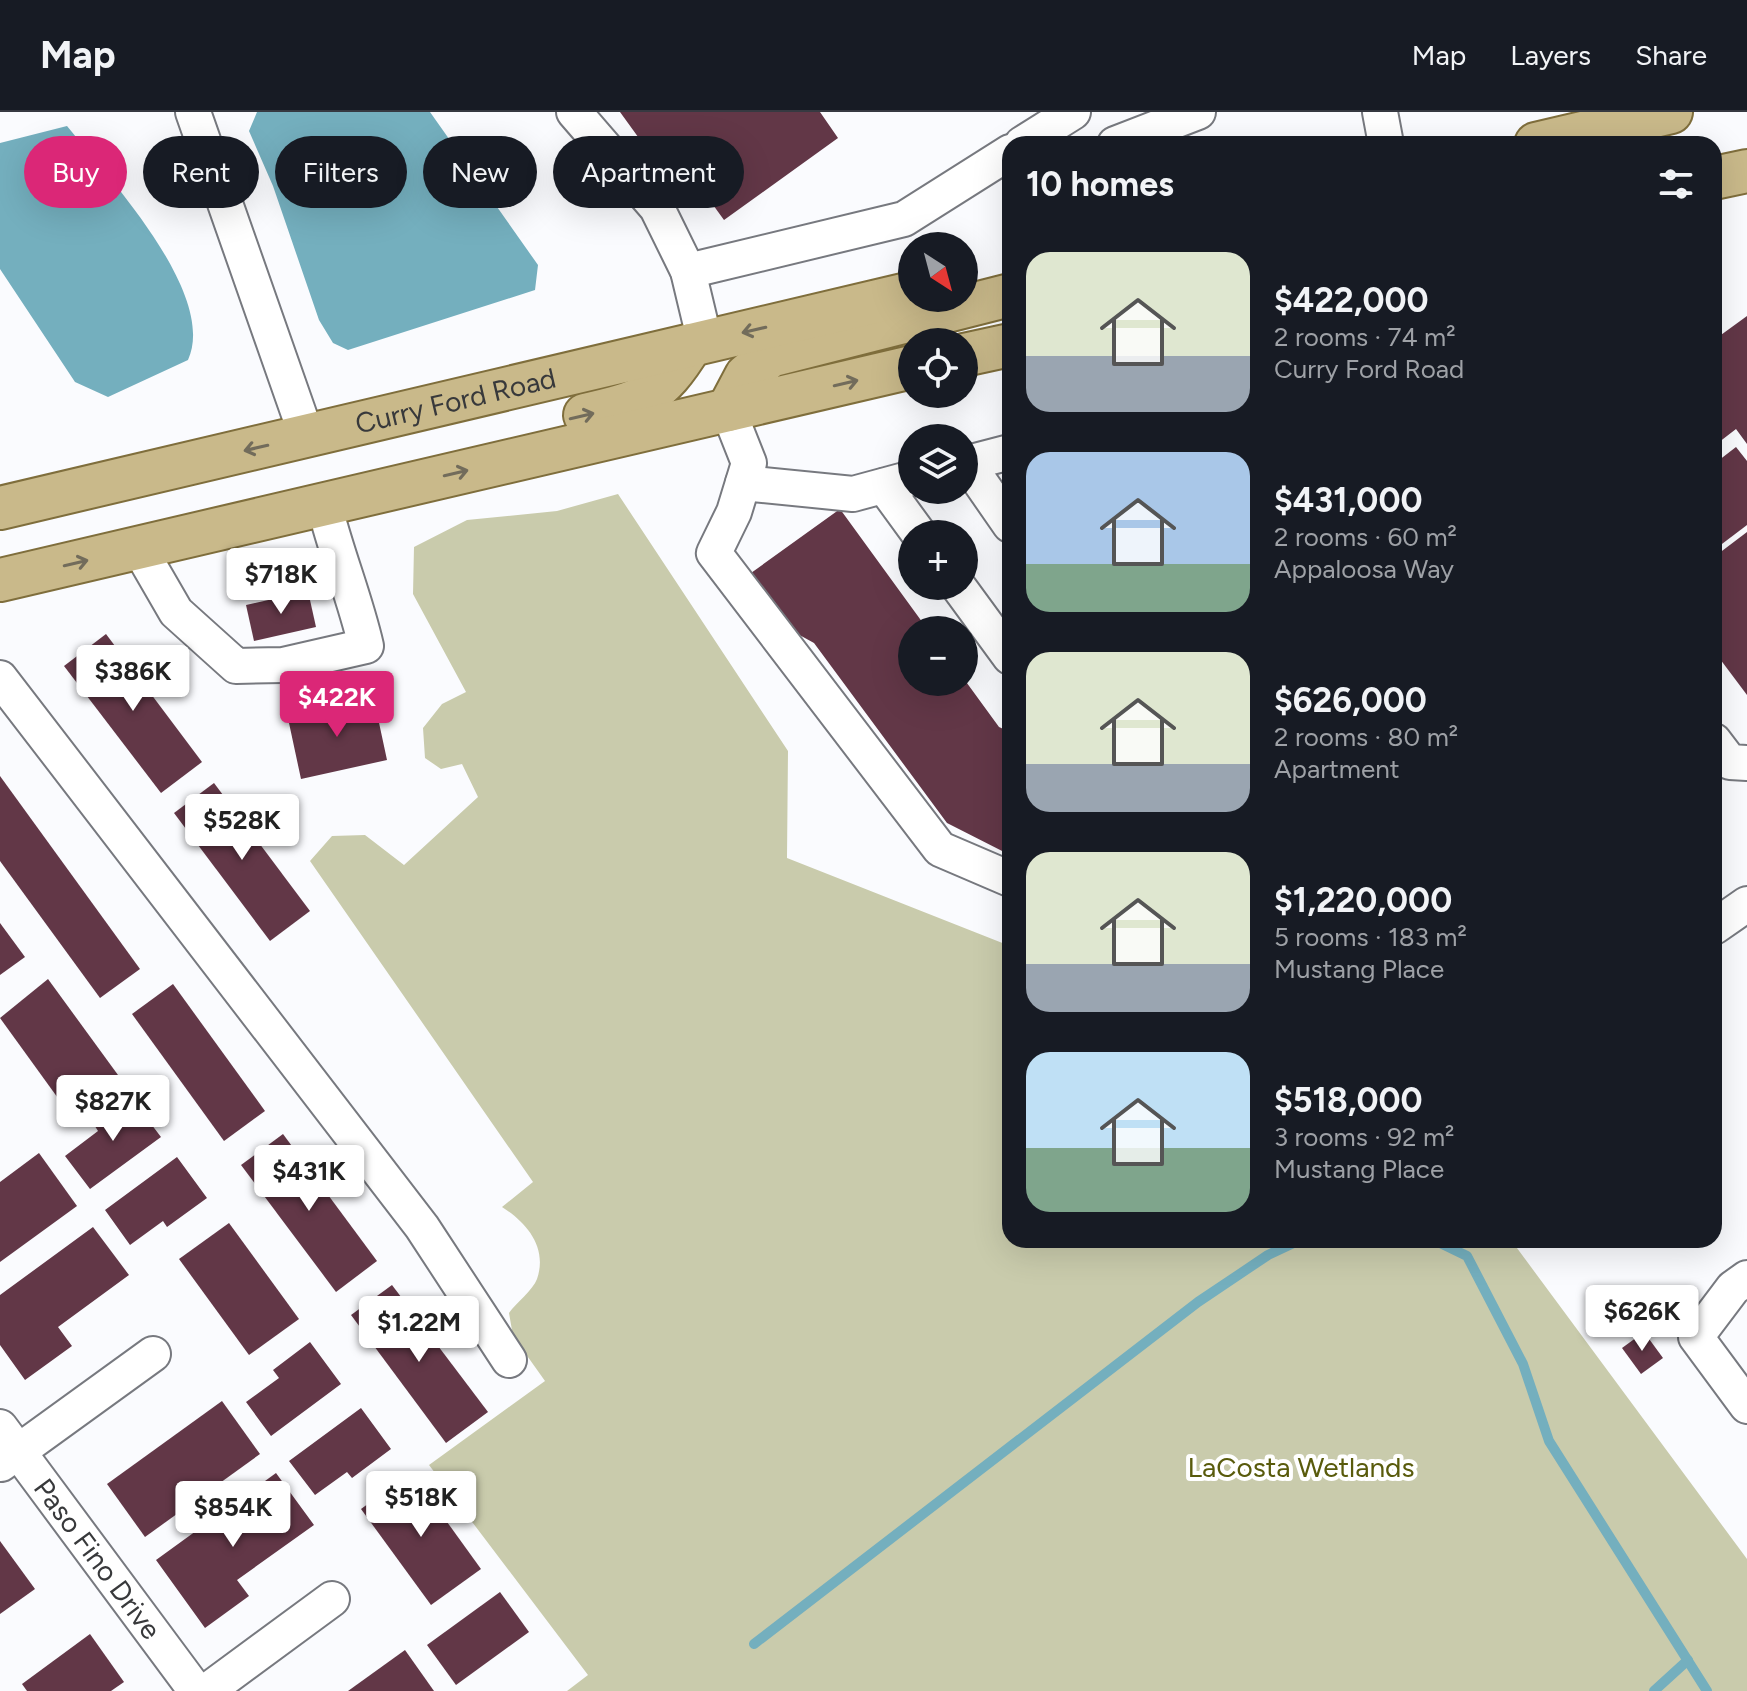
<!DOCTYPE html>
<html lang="en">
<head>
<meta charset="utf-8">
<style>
	:root { --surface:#171b24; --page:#20242c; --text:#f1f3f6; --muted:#9ea1a6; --line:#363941; --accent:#db2777 }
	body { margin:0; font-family:Figtree,sans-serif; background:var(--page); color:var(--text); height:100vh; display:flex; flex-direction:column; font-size:30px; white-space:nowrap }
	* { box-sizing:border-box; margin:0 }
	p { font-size:26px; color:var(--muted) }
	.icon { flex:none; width:44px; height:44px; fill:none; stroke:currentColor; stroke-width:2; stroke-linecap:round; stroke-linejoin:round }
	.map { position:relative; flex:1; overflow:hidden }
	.side { position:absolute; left:1002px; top:24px; width:720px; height:1112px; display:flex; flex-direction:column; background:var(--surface); border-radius:24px; box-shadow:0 8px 32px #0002 }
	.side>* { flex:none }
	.top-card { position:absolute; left:24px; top:24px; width:760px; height:72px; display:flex; gap:16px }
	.needle { width:52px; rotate:144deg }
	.controls { position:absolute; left:898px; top:120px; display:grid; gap:16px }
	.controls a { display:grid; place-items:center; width:80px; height:80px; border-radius:50%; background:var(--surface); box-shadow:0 8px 32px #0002; font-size:40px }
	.price { position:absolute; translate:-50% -68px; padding:0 18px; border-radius:8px; background:#fff; color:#222; font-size:26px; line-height:52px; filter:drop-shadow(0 2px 4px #0008) }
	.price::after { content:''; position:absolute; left:50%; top:48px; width:24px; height:18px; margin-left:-12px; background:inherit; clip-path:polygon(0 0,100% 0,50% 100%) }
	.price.current { background:var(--accent); color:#fff }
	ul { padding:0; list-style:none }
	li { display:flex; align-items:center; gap:24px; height:200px; padding:0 24px }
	li span { display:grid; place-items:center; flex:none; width:224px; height:160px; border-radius:24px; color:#555 }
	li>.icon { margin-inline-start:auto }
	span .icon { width:96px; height:96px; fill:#fffc; stroke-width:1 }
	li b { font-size:34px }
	h2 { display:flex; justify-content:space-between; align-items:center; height:96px; padding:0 24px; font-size:34px }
	.tag { padding:0 28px; border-radius:36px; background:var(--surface); box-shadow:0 8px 32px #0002; font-size:28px; line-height:72px }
	.tag.current { background:var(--accent); color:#fff }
	header { display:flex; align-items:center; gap:48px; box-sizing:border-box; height:112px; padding:0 40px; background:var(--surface); border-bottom:2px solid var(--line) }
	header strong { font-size:38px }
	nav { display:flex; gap:44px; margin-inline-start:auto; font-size:28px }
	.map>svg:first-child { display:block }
	.green { fill:#c9cbac }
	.water { fill:#74afbe }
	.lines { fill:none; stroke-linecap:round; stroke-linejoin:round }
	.stream { stroke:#74afbe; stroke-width:10 }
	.building { fill:#623747 }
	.minor-casing { stroke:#77797f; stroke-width:38 }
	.major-casing { stroke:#7f6e3c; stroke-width:46 }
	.minor { stroke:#fff; stroke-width:34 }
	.major { stroke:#c9b98a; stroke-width:42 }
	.oneway { stroke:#726c5b }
	.labels { text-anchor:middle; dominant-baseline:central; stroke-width:8; stroke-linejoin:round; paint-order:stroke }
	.street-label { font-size:28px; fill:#38393b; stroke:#fff }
	.park-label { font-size:28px; fill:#595b0c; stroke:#fff }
</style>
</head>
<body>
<header>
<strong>Map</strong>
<nav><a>Map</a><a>Layers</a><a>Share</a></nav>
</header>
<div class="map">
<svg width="1747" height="1579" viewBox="0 0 1747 1579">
	<rect width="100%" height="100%" fill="#fafbfe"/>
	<path class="green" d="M 618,382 L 788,639 L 787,746 L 1010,834 L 1010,1128 L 1511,1128 L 1747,1447 L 1747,1579 L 567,1579 L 588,1563 L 429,1353 L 545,1269 L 513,1224 L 509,1201 C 516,1191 533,1178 537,1167 C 548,1135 526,1110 502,1095 L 533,1070 L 310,749 L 332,724 L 365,723 L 404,753 L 478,685 L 462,652 L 441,657 L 425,646 L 423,616 L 442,592 L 466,580 L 413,482 L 414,435 L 467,408 L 557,399 Z"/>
	<g class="water">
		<polygon points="257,0 430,0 538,153 535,178 348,238 333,231 319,208 273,74 249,19"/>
		<path d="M 67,14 C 107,64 218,182 188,248 L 108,285 L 75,270 L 0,157 L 0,31 Z"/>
	</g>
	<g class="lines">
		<g class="stream">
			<polyline points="1434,1128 1467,1144 1523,1252 1549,1329 1707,1579"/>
			<polyline points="754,1532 1198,1190 1268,1143 1300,1128"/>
			<polyline points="1654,1579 1688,1548"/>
		</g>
	</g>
	<g class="building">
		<polygon points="620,0 820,0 838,26 724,108 679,46 662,58"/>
		<polygon points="1747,204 1747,332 1736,317 1714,334 1714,228"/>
		<polygon points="1736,335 1747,349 1747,413 1714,438 1714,352"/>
		<polygon points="840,397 928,518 912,518 912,570 964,570 964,567 999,615 1010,620 1010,743 947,711 814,531 794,520 751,461"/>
		<polygon points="1747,420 1747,583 1714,539 1714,445"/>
		<polygon points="308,479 316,515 254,529 246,493"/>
		<polygon points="106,522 202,650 161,681 64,554"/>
		<polygon points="359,588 360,595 375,592 387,648 301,667 289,611 303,608 301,601"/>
		<polygon points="0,664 140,857 100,886 0,749"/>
		<polygon points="214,671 310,799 270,829 174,701"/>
		<polygon points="0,811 25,845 0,863"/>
		<polygon points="48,867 118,963 68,1000 0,906"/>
		<polygon points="173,872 265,999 224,1029 132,902"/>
		<polygon points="129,983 161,1025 90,1077 65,1044 98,1019 93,1011"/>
		<polygon points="283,1022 377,1149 336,1180 241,1053"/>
		<polygon points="39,1041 77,1094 0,1150 0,1070"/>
		<polygon points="177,1045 207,1086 167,1115 163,1109 130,1133 105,1098"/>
		<polygon points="229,1111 299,1207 249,1243 179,1147"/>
		<polygon points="93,1115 129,1163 58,1215 72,1234 25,1268 0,1233 0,1183"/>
		<polygon points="392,1173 488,1300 446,1331 351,1203"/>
		<polygon points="1644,1220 1663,1246 1641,1262 1622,1236"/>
		<polygon points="310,1230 341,1272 271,1324 246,1290 279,1266 273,1258"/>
		<polygon points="222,1289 260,1342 145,1425 107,1372"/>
		<polygon points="361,1296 391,1337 352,1366 347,1360 315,1383 289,1349"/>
		<polygon points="411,1360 481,1457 431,1493 361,1397"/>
		<polygon points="276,1361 314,1413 237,1468 249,1484 205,1516 156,1448"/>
		<polygon points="0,1429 35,1477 0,1502"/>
		<polygon points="500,1480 529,1520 456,1573 427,1533"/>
		<polygon points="90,1522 124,1570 111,1579 27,1579 22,1572"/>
		<polygon points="405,1538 434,1579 348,1579"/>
	</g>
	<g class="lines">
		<g class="minor-casing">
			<g id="minor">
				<polyline points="193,0 307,325"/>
				<polyline points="574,0 657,96 688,159 705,230"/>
				<polyline points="1380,0 1386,32"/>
				<polyline points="1022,32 1073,0"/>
				<polyline points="1115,32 1198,0"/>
				<polyline points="688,159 904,107 1010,40"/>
				<polyline points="728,298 749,351 734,400 714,441 940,737 1010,767"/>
				<polyline points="967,351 1010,413"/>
				<polyline points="964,352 1010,340"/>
				<polyline points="743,371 853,382 912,366"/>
				<polyline points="884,374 919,422"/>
				<path d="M 139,436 L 176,500 L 236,554 L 283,553 L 366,534 C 355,486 336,441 324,392"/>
				<polyline points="958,474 1010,545"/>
				<polyline points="0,566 422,1115 509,1248"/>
				<polyline points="1714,629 1730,650 1747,651"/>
				<polyline points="1714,815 1747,792"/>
				<polyline points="1747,1166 1733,1176 1696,1225 1747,1294"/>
				<path id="s1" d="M 0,1315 L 196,1579"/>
				<polyline points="1,1352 153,1242"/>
				<polyline points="207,1579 332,1487"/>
			</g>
		</g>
		<g class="major-casing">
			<g id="major">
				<polyline points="1536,32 1671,0"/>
				<polyline points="1714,66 1747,59"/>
				<polyline points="964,243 1010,233"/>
				<polyline points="728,298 746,264 770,244 1010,183"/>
				<path d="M 585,303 C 642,290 659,285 691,233"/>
				<path id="s2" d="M 0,396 L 912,181"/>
				<polyline points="0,468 912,255"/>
			</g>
		</g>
		<use href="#minor" class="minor"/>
		<use href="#major" class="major"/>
	</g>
	<defs><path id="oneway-shaft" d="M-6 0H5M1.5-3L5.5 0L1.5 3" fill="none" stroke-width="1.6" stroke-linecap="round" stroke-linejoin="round" transform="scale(2)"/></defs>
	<g class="oneway">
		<use href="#oneway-shaft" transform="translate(754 218) rotate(167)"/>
		<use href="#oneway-shaft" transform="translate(846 271) rotate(-13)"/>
		<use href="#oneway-shaft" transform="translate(582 304) rotate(-13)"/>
		<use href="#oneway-shaft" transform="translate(256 336) rotate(167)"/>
		<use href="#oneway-shaft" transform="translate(456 361) rotate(-13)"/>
		<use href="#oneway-shaft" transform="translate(76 451) rotate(-13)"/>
	</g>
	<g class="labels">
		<g class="street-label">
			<text stroke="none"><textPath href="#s2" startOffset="468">Curry Ford Road</textPath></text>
			<text stroke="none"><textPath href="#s1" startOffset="164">Paso Fino Drive</textPath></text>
		</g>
		<g class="park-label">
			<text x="1301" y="1355">LaCosta Wetlands</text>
		</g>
	</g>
</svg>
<div class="controls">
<a><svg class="needle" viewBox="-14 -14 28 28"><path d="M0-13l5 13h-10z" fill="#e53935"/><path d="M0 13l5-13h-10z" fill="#9ea1a6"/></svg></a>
<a><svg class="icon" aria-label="locate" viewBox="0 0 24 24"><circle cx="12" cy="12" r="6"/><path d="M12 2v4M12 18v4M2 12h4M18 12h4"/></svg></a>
<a><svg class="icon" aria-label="layers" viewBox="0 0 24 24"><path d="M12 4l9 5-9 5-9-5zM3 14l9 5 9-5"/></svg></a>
<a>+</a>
<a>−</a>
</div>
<b class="price" style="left:281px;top:504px">$718K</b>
<b class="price" style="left:133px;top:601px">$386K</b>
<b class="price current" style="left:337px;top:627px">$422K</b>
<b class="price" style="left:242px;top:750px">$528K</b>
<b class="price" style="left:113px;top:1031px">$827K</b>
<b class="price" style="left:309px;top:1101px">$431K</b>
<b class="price" style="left:1642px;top:1241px">$626K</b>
<b class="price" style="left:419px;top:1252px">$1.22M</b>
<b class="price" style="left:421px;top:1427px">$518K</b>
<b class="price" style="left:233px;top:1437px">$854K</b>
<div class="top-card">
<a class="tag current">Buy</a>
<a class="tag">Rent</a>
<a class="tag">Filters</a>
<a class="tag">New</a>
<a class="tag">Apartment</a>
</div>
<section class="side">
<h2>10 homes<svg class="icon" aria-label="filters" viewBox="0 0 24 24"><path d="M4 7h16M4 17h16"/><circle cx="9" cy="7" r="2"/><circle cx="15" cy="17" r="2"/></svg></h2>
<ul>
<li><span style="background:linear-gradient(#dfe7d0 65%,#9aa5b1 0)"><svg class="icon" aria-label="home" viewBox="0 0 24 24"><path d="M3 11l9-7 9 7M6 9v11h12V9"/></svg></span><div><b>$422,000</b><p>2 rooms · 74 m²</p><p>Curry Ford Road</p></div></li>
<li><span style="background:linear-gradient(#a9c7e8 70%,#7fa58c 0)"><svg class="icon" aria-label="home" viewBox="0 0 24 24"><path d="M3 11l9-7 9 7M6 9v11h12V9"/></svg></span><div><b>$431,000</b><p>2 rooms · 60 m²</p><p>Appaloosa Way</p></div></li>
<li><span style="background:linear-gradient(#dfe7d0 70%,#9aa5b1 0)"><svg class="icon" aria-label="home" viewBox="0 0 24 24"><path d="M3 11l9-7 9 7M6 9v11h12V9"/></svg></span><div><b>$626,000</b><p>2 rooms · 80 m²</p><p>Apartment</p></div></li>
<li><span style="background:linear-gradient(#dfe7d0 70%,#9aa5b1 0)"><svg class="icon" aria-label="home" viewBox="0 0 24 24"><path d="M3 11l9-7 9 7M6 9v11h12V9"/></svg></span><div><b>$1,220,000</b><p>5 rooms · 183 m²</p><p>Mustang Place</p></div></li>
<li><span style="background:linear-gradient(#bfe0f5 60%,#7fa58c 0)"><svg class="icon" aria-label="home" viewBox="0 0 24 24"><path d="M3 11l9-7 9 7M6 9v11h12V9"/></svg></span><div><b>$518,000</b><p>3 rooms · 92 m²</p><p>Mustang Place</p></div></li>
</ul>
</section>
</div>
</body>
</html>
